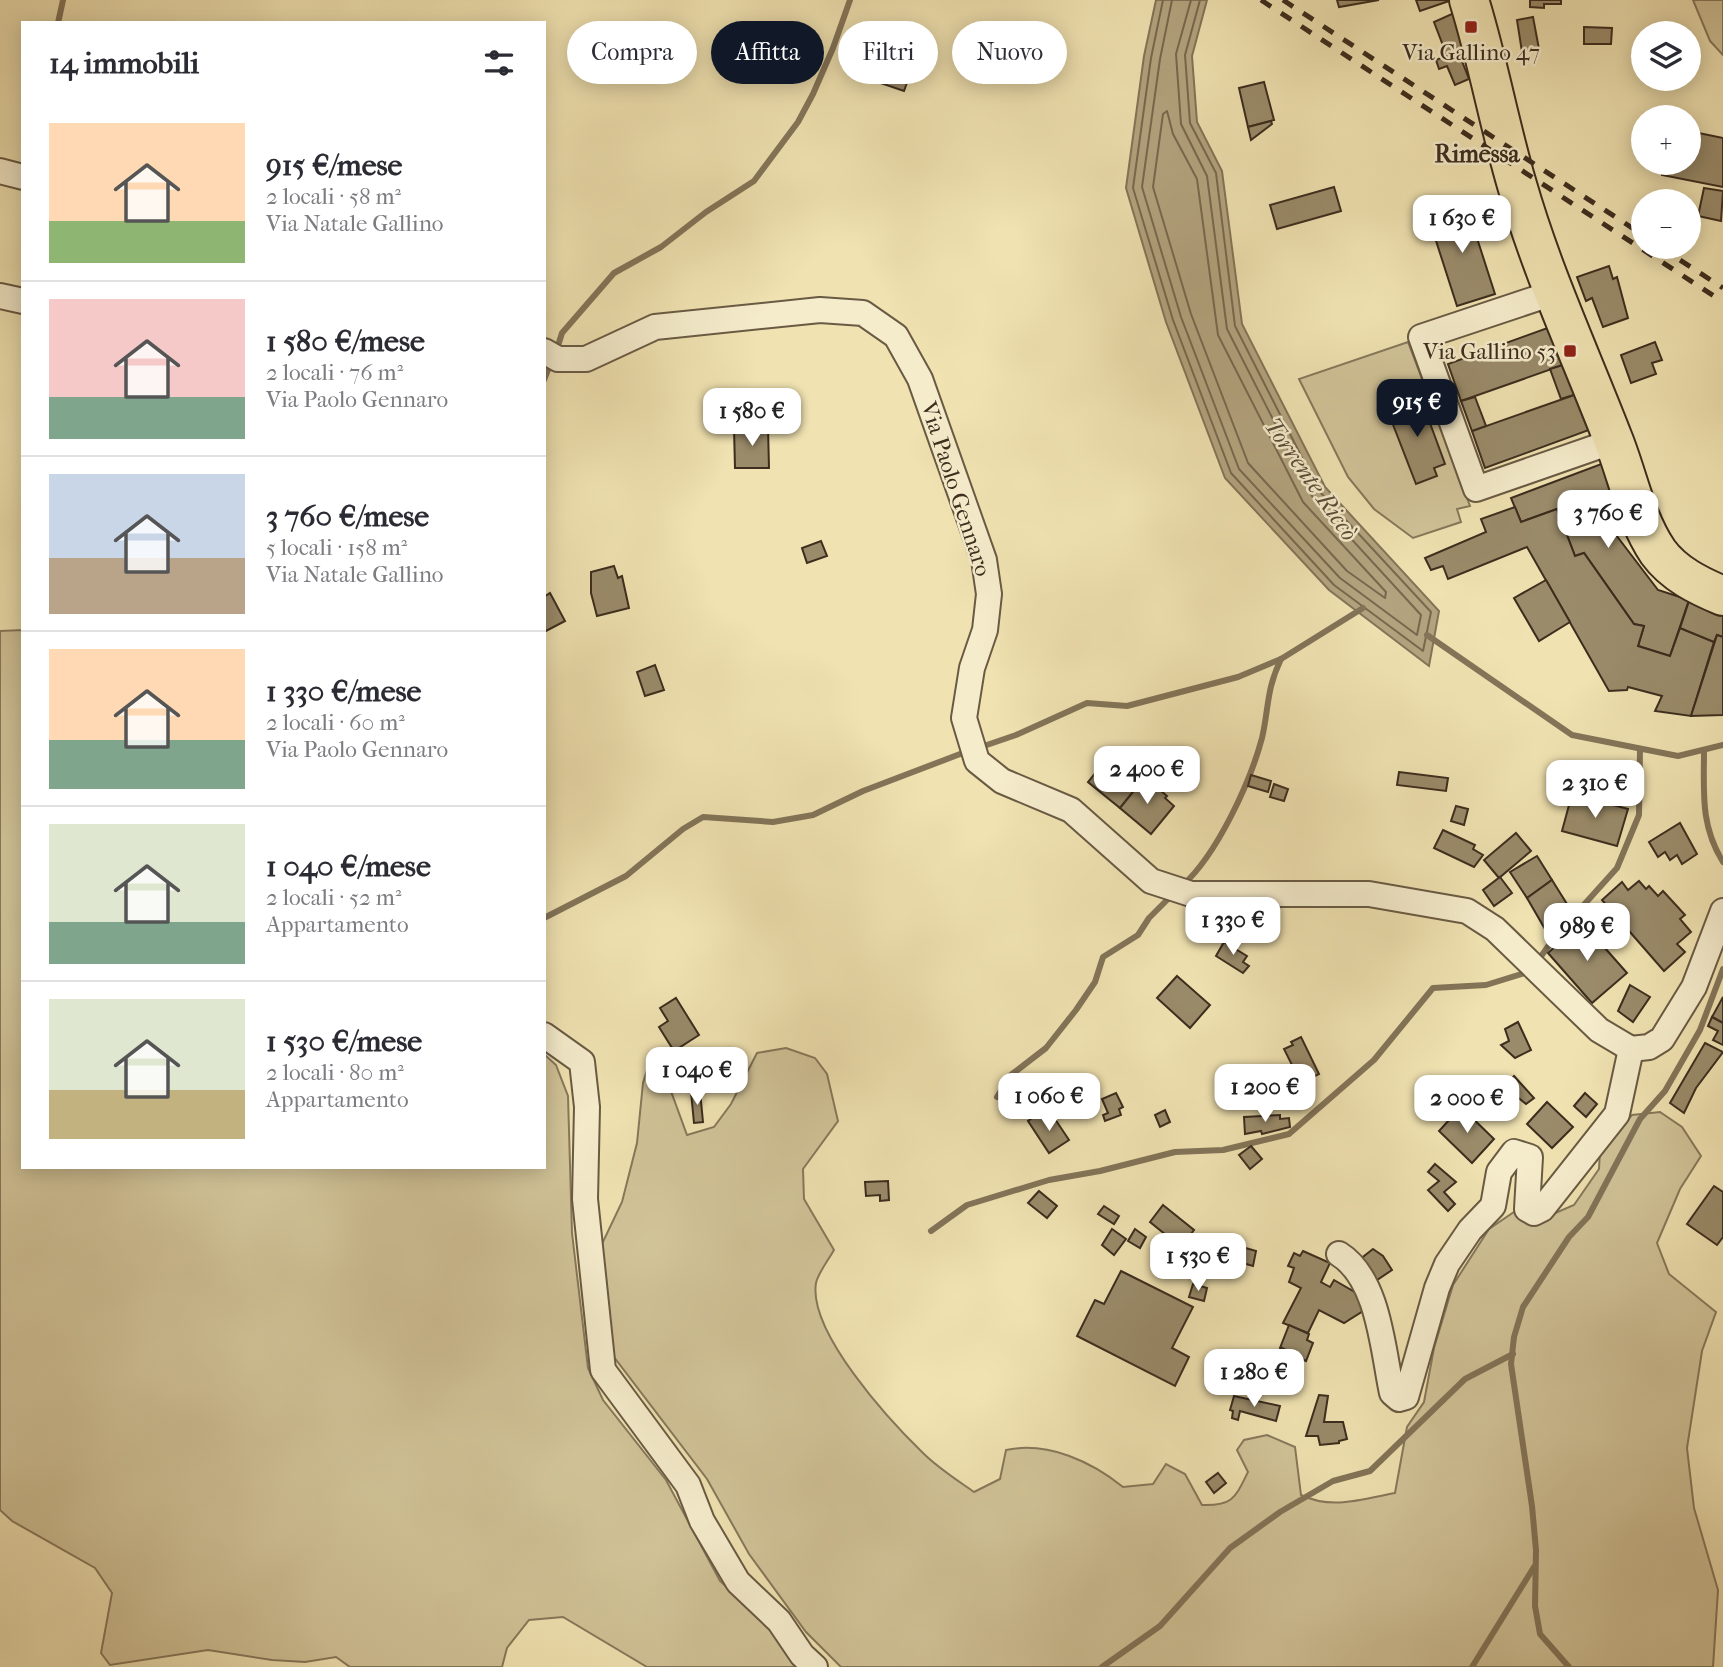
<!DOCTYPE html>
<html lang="it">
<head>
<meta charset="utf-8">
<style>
	:root { --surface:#fff; --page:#f2f2f3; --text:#2b2b33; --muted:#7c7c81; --line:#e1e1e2; --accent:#111827 }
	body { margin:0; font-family:"IM FELL French Canon",serif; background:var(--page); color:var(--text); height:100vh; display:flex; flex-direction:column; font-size:26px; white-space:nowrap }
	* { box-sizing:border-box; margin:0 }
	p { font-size:23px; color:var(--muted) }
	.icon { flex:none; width:38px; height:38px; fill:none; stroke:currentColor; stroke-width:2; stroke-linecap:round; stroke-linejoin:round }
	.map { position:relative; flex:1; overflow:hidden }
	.panel { position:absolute; left:21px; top:21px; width:525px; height:1148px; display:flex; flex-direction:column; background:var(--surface); border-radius:0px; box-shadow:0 4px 18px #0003 }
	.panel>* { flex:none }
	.guide { position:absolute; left:567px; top:21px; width:665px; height:63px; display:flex; gap:14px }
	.tools { position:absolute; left:1631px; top:21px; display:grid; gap:14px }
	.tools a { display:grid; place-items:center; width:70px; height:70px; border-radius:50%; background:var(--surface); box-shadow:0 4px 18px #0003; font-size:35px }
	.price { position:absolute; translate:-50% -60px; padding:0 16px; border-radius:14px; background:#fff; color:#222; font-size:23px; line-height:46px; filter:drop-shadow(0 2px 4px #0008) }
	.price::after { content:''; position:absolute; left:50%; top:42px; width:21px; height:16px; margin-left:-10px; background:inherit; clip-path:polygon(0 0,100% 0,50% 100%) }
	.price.current { background:var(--accent); color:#fff }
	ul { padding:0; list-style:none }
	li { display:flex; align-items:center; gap:21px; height:175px; padding:0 28px }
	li+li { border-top:2px solid var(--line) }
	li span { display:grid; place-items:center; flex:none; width:196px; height:140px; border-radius:0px; color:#555 }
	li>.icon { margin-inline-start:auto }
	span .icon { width:84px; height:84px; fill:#fffc; stroke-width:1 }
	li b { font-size:30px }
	h2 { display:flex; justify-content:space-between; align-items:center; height:84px; padding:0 28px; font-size:30px }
	.chip { padding:0 24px; border-radius:32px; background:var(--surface); box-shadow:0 4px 18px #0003; font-size:24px; line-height:63px }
	.chip.current { background:var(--accent); color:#fff }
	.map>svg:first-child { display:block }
	.green { fill:#d1c398; stroke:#86785b; stroke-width:2 }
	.water { fill:#b3a47f; stroke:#837458; stroke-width:2 }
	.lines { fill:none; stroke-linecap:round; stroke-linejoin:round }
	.shore { stroke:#78684e; stroke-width:2 }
	.stream { stroke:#837458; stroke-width:6 }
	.building { fill:#9a8b6a; stroke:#3c2d1e; stroke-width:2 }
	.street-casing { stroke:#695a43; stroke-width:28 }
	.primary-casing { stroke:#3c2d1e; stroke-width:42 }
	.street { stroke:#f5eccc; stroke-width:24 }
	.primary { stroke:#f0e2b1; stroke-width:38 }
	.rail { stroke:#3c2d1e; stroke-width:5; stroke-dasharray:12 12; stroke-linecap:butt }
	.poi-dot { fill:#8f2418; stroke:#f5eccc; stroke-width:2.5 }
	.labels { text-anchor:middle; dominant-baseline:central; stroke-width:5; stroke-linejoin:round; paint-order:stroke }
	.poi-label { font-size:23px; fill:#3c2d1e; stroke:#f5eccc }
	.street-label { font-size:23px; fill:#3c2d1e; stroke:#f5eccc }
	.neighbourhood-label { font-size:24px; font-weight:bold; fill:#3c2d1e; stroke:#f5eccc }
	.water-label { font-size:24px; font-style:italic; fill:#5a4b36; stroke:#f5eccc }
</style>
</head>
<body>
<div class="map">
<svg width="1723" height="1667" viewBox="0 0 1723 1667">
	<rect width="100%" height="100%" fill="#f0e2b1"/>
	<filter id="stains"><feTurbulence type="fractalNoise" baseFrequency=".00286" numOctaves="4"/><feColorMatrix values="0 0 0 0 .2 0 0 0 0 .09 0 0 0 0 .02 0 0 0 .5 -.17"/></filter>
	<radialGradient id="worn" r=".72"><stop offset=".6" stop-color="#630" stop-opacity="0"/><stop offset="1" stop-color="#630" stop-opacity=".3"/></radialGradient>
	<g class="green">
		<polygon points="1693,0 1723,0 1723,55 1710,41"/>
		<polygon points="1408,342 1470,506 1457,509 1461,522 1413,538 1374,509 1348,477 1299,379"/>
		<polygon points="23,630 23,1167 544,1167 544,1054 556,1065 568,1096 572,1233 588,1368 603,1400 666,1480 720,1581 769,1626 800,1667 647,1667 563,1617 529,1620 507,1648 502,1667 350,1667 336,1657 305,1662 272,1660 208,1650 110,1665 101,1653 112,1593 95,1568 12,1521 0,1510 0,631"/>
		<path d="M 786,1048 L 815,1058 L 827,1074 L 838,1121 L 803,1169 L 804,1199 L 834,1250 C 829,1259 818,1273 816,1283 C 808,1332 890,1421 923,1453 C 938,1468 957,1480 974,1492 L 1000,1479 L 1006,1450 C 1048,1441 1092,1462 1123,1487 L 1153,1484 L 1166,1464 L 1185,1474 L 1202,1505 C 1233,1506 1235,1498 1248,1472 L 1237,1450 L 1244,1440 L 1267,1435 L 1295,1447 L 1301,1495 C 1332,1510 1363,1499 1395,1493 L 1407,1427 L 1424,1402 L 1434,1348 L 1453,1285 L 1489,1229 L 1514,1212 L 1530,1224 L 1574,1205 L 1599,1169 L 1600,1151 L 1632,1115 L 1660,1112 L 1682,1127 L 1701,1156 L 1680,1189 L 1657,1243 L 1669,1274 L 1716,1312 L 1702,1351 L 1687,1448 L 1694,1508 L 1718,1590 L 1713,1667 L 841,1667 L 806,1632 L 749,1554 L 707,1479 L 614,1357 L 601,1246 L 622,1202 L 637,1143 L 643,1083 L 652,1054 L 661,1055 L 668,1083 L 687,1135 L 714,1127 L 731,1104 L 757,1053 Z"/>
	</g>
	<polygon class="water" points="1156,0 1207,0 1192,56 1197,122 1222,171 1242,324 1325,487 1439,611 1429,666 1329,590 1225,478 1166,322 1126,188 1144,56"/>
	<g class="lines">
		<g class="shore">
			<polyline points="1163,0 1151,58 1133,188 1173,320 1231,473 1334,585 1423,651 1431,612 1319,491 1235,326 1216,173 1190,123 1185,55 1200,0"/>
			<polyline points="1172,0 1160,59 1142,187 1181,317 1239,469 1340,578 1417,635 1421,615 1312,496 1227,329 1207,176 1181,124 1176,54 1191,0"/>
			<polygon points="1167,111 1173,134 1197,179 1218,335 1303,502 1386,592 1385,598 1347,571 1248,463 1191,314 1153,187 1163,114"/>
		</g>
		<g class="stream">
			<polyline points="58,23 63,0"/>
			<polyline points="556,352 562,333 614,273 661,247 706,212 754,181 798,122 813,94 833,48 850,0"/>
			<polyline points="544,380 551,362"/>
			<polyline points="1427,635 1572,735 1678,756 1723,745"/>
			<polyline points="978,748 1016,735 1087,703 1127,706 1238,677 1281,659 1363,608"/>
			<path d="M 1704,750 C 1704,792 1700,825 1723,862"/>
			<path d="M 1183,885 C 1217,854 1250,783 1262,738 C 1269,708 1266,690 1281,659"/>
			<polyline points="544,918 626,876 683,829 703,817 773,822 813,815 863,791 968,751"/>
			<polyline points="1537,962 1554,938 1617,868 1639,815 1640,749"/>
			<polyline points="997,1097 1011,1075 1046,1048 1076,1010 1095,982 1103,957 1138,935 1149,918 1172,895"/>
			<polyline points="931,1231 967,1205 1049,1180 1100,1171 1175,1152 1223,1150 1289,1134 1374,1060 1433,988 1486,985 1531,971"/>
			<polyline points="1102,1667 1160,1626 1230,1548 1280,1512 1333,1481 1370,1471 1465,1379 1513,1354"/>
			<polyline points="1472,1667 1534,1567"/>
			<polyline points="1569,1667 1540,1634 1535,1606 1536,1550 1532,1506 1511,1364 1514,1337 1523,1307 1569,1237 1588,1217 1640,1119 1665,1091 1700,1030 1723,969"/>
		</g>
	</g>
	<g class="building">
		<polygon points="1337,0 1379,0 1339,7"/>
		<polygon points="1416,0 1448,0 1449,1 1420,11"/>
		<polygon points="1530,0 1561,0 1561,4 1544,4 1544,8 1530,7"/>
		<polygon points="1454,13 1468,47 1447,56 1434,22"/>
		<polygon points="1533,17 1539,49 1522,52 1517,20"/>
		<polygon points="881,27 922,39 916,57 910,55 906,68 865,55 871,35 878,37"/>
		<polygon points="1584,27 1612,28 1611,44 1584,44"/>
		<polygon points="1458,51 1469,79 1455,85 1447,66 1439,69 1436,60"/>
		<polygon points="867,63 909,77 904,91 863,77"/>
		<polygon points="1264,82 1274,120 1248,127 1239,88"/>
		<polygon points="1271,121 1272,124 1251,140 1248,127"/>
		<polygon points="1689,131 1723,138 1723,187 1662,175 1664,163 1689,163"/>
		<polygon points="1334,187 1341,211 1277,229 1270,205"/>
		<polygon points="1704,188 1723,191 1721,221 1698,216"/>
		<polygon points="1466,204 1495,294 1457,306 1428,216"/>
		<polygon points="1609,266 1613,279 1617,277 1628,318 1603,327 1592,298 1586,301 1577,277"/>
		<polygon points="1553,326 1566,364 1461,401 1448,364"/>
		<polygon points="1655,342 1662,360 1652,363 1656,374 1631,383 1621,355"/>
		<polygon points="1566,364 1577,394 1561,399 1550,369"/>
		<polygon points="1577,394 1589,430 1485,468 1472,431"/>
		<polygon points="1420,396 1445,464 1434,468 1437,476 1416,484 1387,409"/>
		<polygon points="1475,397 1486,426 1472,431 1461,401"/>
		<polygon points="768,427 769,468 735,468 734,428"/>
		<polygon points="1604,463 1628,525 1613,531 1658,590 1689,600 1670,656 1638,646 1644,626 1634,624 1584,553 1575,556 1557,509 1521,522 1511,498"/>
		<polygon points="1515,507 1521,522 1557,509 1575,556 1584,553 1634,624 1644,626 1638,646 1670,656 1680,628 1714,642 1691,716 1655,711 1662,696 1628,687 1627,690 1609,691 1527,547 1448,579 1443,566 1431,570 1425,558 1486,532 1481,519"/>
		<polygon points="821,541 827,556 807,563 802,548"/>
		<polygon points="614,566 618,578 622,576 629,608 597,616 591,593 591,572"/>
		<polygon points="1546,580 1570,622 1539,641 1514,598"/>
		<polygon points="550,593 565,621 544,632 544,597"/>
		<polygon points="1690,598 1723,611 1723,637 1717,635 1714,642 1680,628"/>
		<polygon points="1717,635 1723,637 1723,715 1691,716"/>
		<polygon points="655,665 664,690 645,696 637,672"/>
		<polygon points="1113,751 1145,777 1120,808 1088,782"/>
		<polygon points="1399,772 1448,778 1446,791 1397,785"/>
		<polygon points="1251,775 1271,781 1268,792 1248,786"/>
		<polygon points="1145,777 1167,796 1165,798 1174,806 1151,834 1120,808"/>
		<polygon points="1274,784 1288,789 1284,801 1270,797"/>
		<polygon points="1572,794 1628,809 1617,846 1562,831"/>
		<polygon points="1456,806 1468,809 1464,825 1451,821"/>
		<polygon points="1680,823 1697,854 1682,864 1677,855 1670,860 1665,852 1658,857 1649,842"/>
		<polygon points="1443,830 1475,845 1473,849 1483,855 1474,867 1434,848"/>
		<polygon points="1516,833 1531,851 1499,878 1484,860"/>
		<polygon points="1537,856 1552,880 1527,898 1510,872"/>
		<polygon points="1500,877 1512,893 1494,906 1483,890"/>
		<polygon points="1552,880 1572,912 1545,929 1527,898"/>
		<polygon points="1639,881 1646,889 1649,886 1658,896 1663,891 1685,915 1680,919 1691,932 1677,944 1685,952 1664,971 1602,900 1622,882 1628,890"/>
		<polygon points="1582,922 1627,973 1592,1003 1548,953"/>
		<polygon points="1224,942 1247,956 1243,962 1249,966 1243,973 1216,956"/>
		<polygon points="1177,976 1210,1005 1190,1028 1157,998"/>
		<polygon points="1630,985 1650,997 1633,1022 1618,1011"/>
		<polygon points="1723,997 1723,1023 1712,1017"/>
		<polygon points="676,998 699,1035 674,1051 659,1027 668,1021 660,1008"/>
		<polygon points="1712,1017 1723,1023 1723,1045 1713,1040 1718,1031 1708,1026"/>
		<polygon points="1518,1022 1531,1050 1515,1058 1501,1045 1509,1041 1505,1029"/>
		<polygon points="1301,1037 1319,1074 1301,1083 1284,1049 1293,1045 1291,1042"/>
		<polygon points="1705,1043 1723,1052 1696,1088 1684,1113 1670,1103"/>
		<polygon points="1514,1076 1534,1098 1526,1104 1505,1087"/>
		<polygon points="700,1091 703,1122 694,1123 691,1092"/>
		<polygon points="1116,1093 1123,1107 1119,1109 1121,1115 1105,1121 1103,1115 1108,1113 1102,1099"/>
		<polygon points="1585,1093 1597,1104 1586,1117 1574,1106"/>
		<polygon points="1547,1102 1573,1127 1552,1148 1527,1124"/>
		<polygon points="1461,1107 1494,1139 1472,1163 1439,1131"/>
		<polygon points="1165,1110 1170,1122 1160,1127 1155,1115"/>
		<polygon points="1039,1113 1047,1124 1055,1119 1069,1140 1049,1153 1028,1121"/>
		<polygon points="1280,1115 1280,1119 1289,1118 1290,1127 1262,1134 1261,1131 1245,1134 1244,1117"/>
		<polygon points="1251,1146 1262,1159 1250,1169 1239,1155"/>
		<polygon points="1435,1164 1456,1182 1444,1192 1455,1204 1448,1211 1428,1190 1439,1181 1428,1172"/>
		<polygon points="888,1181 889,1200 880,1201 880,1195 866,1196 865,1182"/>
		<polygon points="1714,1186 1723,1192 1723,1237 1717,1245 1687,1224"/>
		<polygon points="1039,1191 1057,1206 1047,1218 1028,1203"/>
		<polygon points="1163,1205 1194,1230 1181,1247 1150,1222"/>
		<polygon points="1104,1206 1119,1216 1114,1224 1098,1214"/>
		<polygon points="1112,1229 1126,1239 1114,1255 1102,1245"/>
		<polygon points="1135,1229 1146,1237 1140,1248 1128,1241"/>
		<polygon points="1242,1247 1256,1251 1253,1266 1239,1262"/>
		<polygon points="1373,1249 1383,1256 1392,1270 1374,1282 1359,1260"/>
		<polygon points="1303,1251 1330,1263 1321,1282 1330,1287 1334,1280 1358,1294 1363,1311 1344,1323 1319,1310 1308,1333 1283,1323 1301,1288 1289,1282 1294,1268 1288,1266 1294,1253 1300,1256"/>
		<polygon points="1121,1271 1193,1307 1172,1348 1189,1357 1175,1386 1077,1336 1095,1300 1104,1304"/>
		<polygon points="1193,1284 1207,1288 1204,1301 1189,1297"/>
		<polygon points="1289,1325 1309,1334 1307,1340 1313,1343 1306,1361 1280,1348"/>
		<polygon points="1282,1348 1303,1359 1299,1372 1277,1361"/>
		<polygon points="1319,1395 1328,1396 1324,1422 1343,1422 1347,1439 1339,1441 1339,1443 1320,1445 1318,1436 1306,1436"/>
		<polygon points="1234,1396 1280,1406 1276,1421 1240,1411 1238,1420 1232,1418 1233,1411 1230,1410"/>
		<polygon points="1218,1473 1226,1483 1214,1493 1206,1482"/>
	</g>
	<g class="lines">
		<g class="street-casing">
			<g id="street">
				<polyline points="0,171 23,177"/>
				<polyline points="1553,293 1421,337 1476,489 1614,441"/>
				<polyline points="0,296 23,301"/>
				<polyline points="544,351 558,359 586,359 655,327 820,310 863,313 896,336 920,379 984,560 989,594 985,630 972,668 964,718 977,761 1002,781 1071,810 1151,881 1191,894 1369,894 1467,911 1495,929 1599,1030 1631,1049 1649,1047 1662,1039 1694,987 1723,911"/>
				<polyline points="544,1035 582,1062 587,1107 585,1199 603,1370 688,1485 702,1521 738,1582 779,1621 802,1655 815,1667"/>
				<path d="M 1339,1254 C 1379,1279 1383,1351 1392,1393 L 1399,1399 L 1406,1397 L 1437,1288 L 1447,1264 L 1470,1230 L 1493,1206 L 1499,1172 L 1514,1152 L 1530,1157 L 1527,1209 L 1534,1213 L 1542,1209 L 1617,1114 L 1631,1049"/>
			</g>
		</g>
		<g class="primary-casing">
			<path id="primary" d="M 1469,0 C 1488,61 1499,124 1517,185 C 1542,272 1580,354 1613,439 C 1628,476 1635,518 1658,552 C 1674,574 1699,586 1723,596"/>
		</g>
		<use href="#street" class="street"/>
		<use href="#primary" class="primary"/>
		<g class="rail">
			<polyline points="1261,0 1723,302"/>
			<polyline points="1283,0 1643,235"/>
			<polyline points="1660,247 1723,288"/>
		</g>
	</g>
	<g class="poi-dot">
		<rect x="1464" y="20" width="14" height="14" rx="3.5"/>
		<rect x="1563" y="344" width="14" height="14" rx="3.5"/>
	</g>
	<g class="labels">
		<g class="poi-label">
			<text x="1471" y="52">Via Gallino 47</text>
			<text x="1556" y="351" text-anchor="end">Via Gallino 53</text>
		</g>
		<g class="street-label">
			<text transform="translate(956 489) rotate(72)">Via Paolo Gennaro</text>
		</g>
		<g class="neighbourhood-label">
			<text x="1477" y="154">Rimessa</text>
		</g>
		<g class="water-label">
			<text transform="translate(1311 479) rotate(55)">Torrente Riccò</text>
		</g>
	</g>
	<rect width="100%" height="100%" filter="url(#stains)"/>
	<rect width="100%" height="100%" fill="url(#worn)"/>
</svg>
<div class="tools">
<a><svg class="icon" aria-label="layers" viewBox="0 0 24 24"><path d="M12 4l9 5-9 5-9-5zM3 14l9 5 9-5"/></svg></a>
<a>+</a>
<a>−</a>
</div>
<b class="price" style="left:1462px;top:255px">1 630 €</b>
<b class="price current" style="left:1417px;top:439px">915 €</b>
<b class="price" style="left:752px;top:448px">1 580 €</b>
<b class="price" style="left:1608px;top:550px">3 760 €</b>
<b class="price" style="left:1147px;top:806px">2 400 €</b>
<b class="price" style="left:1595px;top:820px">2 310 €</b>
<b class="price" style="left:1233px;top:957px">1 330 €</b>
<b class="price" style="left:1587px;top:963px">989 €</b>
<b class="price" style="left:697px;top:1107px">1 040 €</b>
<b class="price" style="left:1265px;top:1124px">1 200 €</b>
<b class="price" style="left:1049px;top:1133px">1 060 €</b>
<b class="price" style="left:1467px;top:1135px">2 000 €</b>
<b class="price" style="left:1198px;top:1293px">1 530 €</b>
<b class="price" style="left:1254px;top:1409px">1 280 €</b>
<div class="guide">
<a class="chip">Compra</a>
<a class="chip current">Affitta</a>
<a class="chip">Filtri</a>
<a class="chip">Nuovo</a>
</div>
<section class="panel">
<h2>14 immobili<svg class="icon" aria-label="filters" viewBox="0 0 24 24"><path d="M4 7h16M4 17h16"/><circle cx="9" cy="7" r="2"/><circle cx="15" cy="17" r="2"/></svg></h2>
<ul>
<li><span style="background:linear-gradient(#ffd9b3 70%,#8fb573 0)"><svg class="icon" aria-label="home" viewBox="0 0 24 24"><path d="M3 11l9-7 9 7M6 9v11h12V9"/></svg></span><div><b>915 €/mese</b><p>2 locali · 58 m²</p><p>Via Natale Gallino</p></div></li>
<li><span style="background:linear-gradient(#f6c9c9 70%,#7fa58c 0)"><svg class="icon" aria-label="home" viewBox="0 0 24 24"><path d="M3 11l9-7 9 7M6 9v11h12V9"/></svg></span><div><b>1 580 €/mese</b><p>2 locali · 76 m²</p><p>Via Paolo Gennaro</p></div></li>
<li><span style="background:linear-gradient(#c9d6e8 60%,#b9a48a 0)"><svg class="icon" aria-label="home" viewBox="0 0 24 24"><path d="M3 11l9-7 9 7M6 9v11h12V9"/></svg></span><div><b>3 760 €/mese</b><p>5 locali · 158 m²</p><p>Via Natale Gallino</p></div></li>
<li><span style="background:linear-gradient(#ffd9b3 65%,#7fa58c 0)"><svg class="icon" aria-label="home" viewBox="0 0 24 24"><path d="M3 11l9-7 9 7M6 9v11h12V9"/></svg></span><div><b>1 330 €/mese</b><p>2 locali · 60 m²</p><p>Via Paolo Gennaro</p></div></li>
<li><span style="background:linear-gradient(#dfe7d0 70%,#7fa58c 0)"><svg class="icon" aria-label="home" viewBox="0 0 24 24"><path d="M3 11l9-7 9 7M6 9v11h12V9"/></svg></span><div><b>1 040 €/mese</b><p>2 locali · 52 m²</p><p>Appartamento</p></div></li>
<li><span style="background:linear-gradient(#dfe7d0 65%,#c2b280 0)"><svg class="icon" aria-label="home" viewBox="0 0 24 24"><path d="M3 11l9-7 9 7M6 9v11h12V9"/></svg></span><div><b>1 530 €/mese</b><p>2 locali · 80 m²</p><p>Appartamento</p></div></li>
</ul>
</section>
</div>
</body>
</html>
